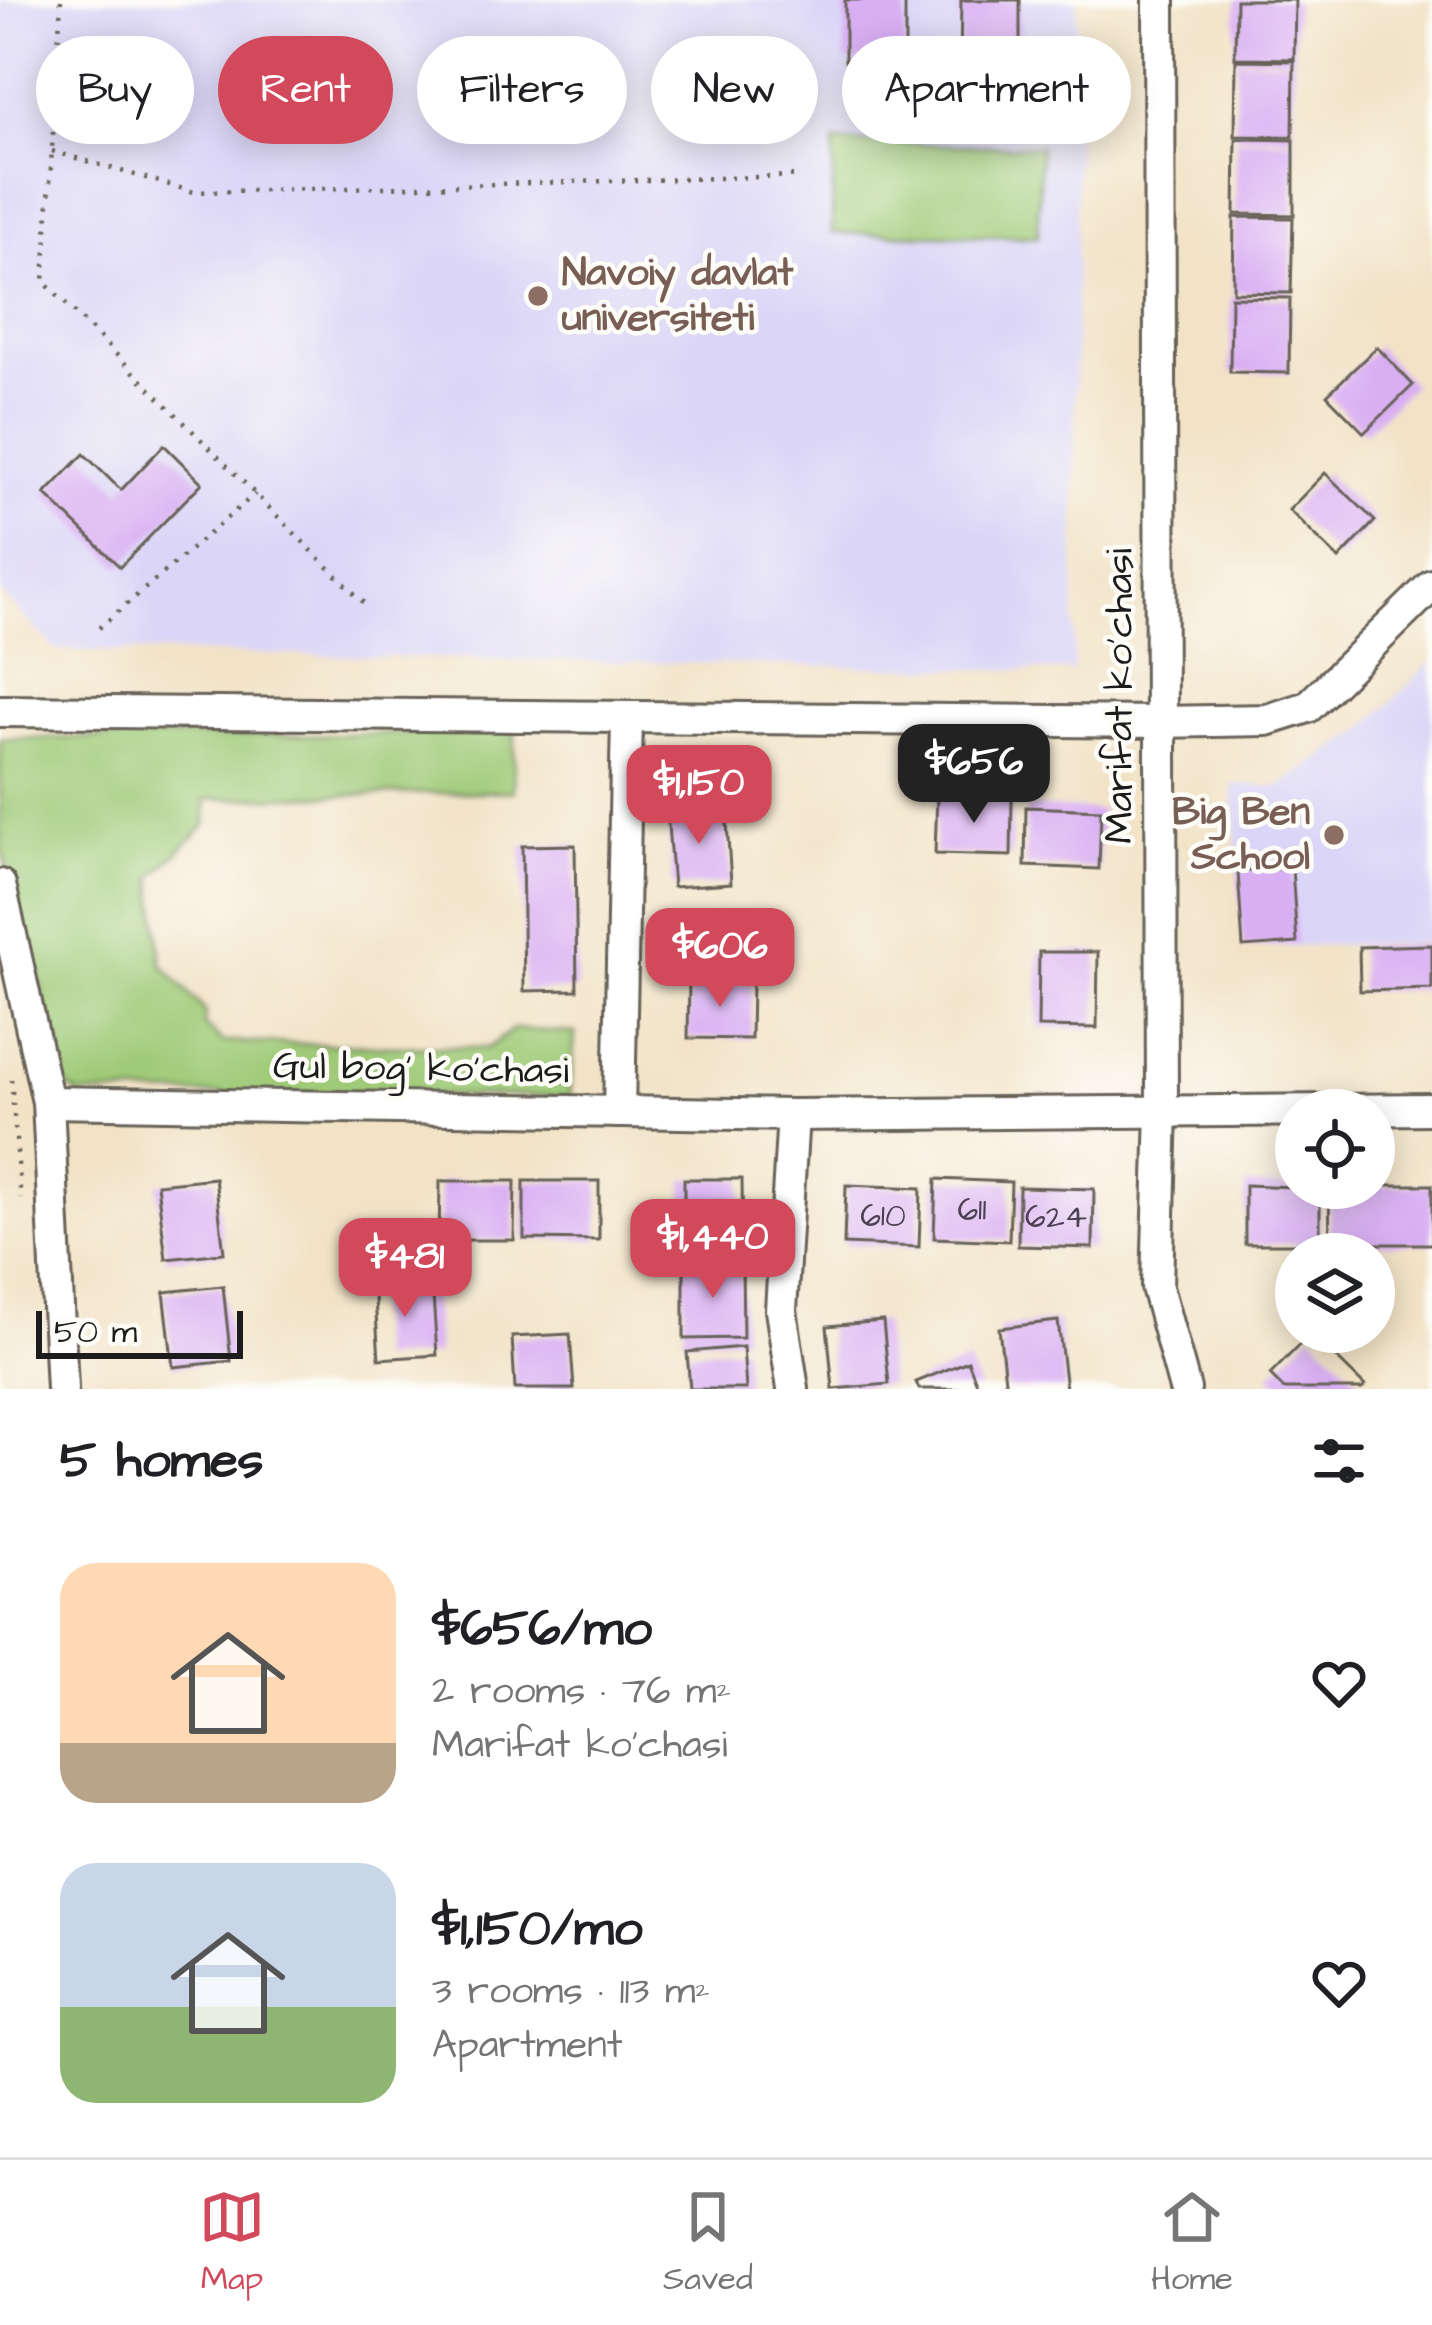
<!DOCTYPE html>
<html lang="en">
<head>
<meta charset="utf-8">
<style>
	:root { --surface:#fff; --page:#f6f6f6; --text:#202124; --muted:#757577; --line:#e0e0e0; --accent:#d1495b }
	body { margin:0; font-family:"Architects Daughter",sans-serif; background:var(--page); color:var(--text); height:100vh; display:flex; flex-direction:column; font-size:45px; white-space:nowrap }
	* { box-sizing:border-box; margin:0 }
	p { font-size:39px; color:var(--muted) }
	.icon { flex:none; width:66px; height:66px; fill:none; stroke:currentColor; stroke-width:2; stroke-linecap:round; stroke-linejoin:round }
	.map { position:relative; height:1389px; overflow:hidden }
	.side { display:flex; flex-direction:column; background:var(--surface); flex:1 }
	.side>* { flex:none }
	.hud { position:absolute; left:36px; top:36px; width:1362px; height:108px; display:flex; gap:24px }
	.buttons { position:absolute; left:1275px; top:1089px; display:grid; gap:24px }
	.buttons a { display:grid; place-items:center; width:120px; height:120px; border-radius:50%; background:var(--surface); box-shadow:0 6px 30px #0003; font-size:60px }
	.scale { position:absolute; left:36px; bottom:30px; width:207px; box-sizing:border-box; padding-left:12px; border:6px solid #1c1c1c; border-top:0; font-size:33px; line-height:42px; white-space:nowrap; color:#1c1c1c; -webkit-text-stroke:9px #fdfcf7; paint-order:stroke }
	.price { position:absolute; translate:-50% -102px; padding:0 27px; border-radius:24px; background:var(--accent); color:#fff; font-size:39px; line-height:78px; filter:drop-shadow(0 3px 6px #0008) }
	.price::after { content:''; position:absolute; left:50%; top:72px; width:36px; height:27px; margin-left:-18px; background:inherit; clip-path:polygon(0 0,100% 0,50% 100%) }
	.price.selected { background:#222; color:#fff }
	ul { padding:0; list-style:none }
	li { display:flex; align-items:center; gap:36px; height:300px; padding:0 60px }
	li span { display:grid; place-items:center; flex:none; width:336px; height:240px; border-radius:36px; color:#555 }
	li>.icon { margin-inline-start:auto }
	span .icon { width:144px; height:144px; fill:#fffc; stroke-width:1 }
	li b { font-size:51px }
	h2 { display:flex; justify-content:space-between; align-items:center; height:144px; padding:0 60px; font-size:51px }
	.tag { padding:0 42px; border-radius:54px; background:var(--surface); box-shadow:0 6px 30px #0003; font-size:42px; line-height:108px }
	.tag.selected { background:var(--accent); color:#fff }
	.dock { display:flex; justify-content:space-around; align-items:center; height:168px; border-top:3px solid var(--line); background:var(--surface); font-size:33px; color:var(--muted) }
	.dock a { display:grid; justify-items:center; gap:6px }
	.dock .selected { color:var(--accent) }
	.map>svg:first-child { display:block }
	.built { fill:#dbd6f7 }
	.green { fill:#9fca77; stroke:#5e734a; stroke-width:3 }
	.building { fill:#d9aff3 }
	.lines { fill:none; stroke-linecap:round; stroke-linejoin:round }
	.street-casing { stroke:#676258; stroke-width:36 }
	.path { stroke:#676258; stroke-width:4.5; stroke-dasharray:3 9; stroke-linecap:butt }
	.street { stroke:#fff; stroke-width:30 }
	.education-dot { fill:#8d6e63; stroke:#fdfcf7; stroke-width:4.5 }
	.labels { text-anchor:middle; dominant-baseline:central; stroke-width:9; stroke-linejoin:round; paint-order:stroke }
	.number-label { font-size:33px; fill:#4b4152 }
	.education-label { font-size:39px; font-weight:bold; fill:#785e54; stroke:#fdfcf7; text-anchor:start }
	.street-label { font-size:39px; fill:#1c1c1c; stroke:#fdfcf7 }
</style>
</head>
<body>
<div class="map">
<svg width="1432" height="1389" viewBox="0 0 1432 1389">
	<rect width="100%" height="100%" fill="#fdfcf7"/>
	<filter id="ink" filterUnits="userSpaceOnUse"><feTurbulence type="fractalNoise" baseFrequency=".00833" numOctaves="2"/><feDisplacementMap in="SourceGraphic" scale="24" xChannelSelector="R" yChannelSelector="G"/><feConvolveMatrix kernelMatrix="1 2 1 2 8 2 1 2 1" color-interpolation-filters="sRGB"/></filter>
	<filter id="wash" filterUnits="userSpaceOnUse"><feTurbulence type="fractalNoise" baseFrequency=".004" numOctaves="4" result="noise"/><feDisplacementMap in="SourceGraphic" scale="48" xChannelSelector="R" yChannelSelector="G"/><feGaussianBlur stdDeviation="2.7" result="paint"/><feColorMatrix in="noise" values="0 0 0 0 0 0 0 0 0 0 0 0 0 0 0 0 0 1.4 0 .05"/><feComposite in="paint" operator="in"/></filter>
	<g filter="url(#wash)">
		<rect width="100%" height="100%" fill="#f2e3c7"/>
		<g class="built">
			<polygon points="0,0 1077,0 1074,671 56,650 0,592"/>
			<polygon points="1432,661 1432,943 1243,947 1232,784 1277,787 1363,730"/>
		</g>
		<g class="green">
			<polygon points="834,142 1040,147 1038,237 832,233"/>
			<polygon points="515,732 513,791 206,799 206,824 153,877 162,964 205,1011 204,1025 223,1042 488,1048 513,1029 575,1033 570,1096 78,1094 60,1081 52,1061 42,989 0,844 0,739"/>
		</g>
		<g id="blocks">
			<g class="building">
				<rect x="845" y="0" width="60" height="61"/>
				<polygon points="961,0 1020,0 1020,69 960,68"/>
				<polygon points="1236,0 1295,0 1294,59 1235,58"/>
				<polygon points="1236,60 1294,61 1293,137 1235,136"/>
				<polygon points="1236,139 1294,140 1294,215 1235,214"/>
				<polygon points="1234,217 1293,218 1291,293 1233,292"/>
				<polygon points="1231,297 1290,298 1289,373 1230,372"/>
				<polygon points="1377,347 1413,385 1364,433 1327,395"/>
				<polygon points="164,445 202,483 120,567 45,494 84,454 121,490"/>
				<polygon points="1325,473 1375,521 1339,559 1289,510"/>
				<polygon points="937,795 1012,798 1011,856 935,854"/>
				<polygon points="1026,807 1101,810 1099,869 1025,866"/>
				<polygon points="726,808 731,883 673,887 667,812"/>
				<polygon points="575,845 577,990 524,991 522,846"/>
				<polygon points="1292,868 1297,943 1243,947 1238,872"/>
				<polygon points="1432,945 1432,989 1360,991 1359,947"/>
				<polygon points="1039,952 1098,952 1097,1028 1038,1027"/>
				<polygon points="689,982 752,983 751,1039 688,1038"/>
				<polygon points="215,1178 224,1253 166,1259 157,1184"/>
				<polygon points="684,1179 742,1179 743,1254 684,1254"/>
				<polygon points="936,1179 1011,1182 1009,1241 934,1238"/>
				<polygon points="440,1181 515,1181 514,1240 439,1240"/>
				<polygon points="524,1181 599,1181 599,1240 524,1239"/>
				<polygon points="846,1185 921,1188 919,1247 844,1244"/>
				<polygon points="1245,1185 1320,1188 1320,1244 1245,1244"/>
				<polygon points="1374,1185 1432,1185 1432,1244 1330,1244 1329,1188 1374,1188"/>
				<polygon points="1019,1187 1094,1189 1093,1248 1018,1246"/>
				<polygon points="684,1263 742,1263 743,1338 684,1339"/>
				<polygon points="432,1281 437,1355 379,1359 374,1284"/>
				<polygon points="223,1286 231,1361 173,1367 164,1292"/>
				<polygon points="883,1321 889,1384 833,1389 827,1326"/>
				<polygon points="1058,1321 1066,1389 1006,1389 999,1328"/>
				<polygon points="1311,1333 1365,1386 1362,1389 1284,1389 1270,1375"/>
				<polygon points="570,1334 574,1389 515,1389 512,1337"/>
				<polygon points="743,1347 746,1389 690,1389 687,1352"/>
				<polygon points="968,1361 979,1389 919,1389 916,1382"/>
			</g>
		</g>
	</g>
	<g filter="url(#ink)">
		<use href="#blocks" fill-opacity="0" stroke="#676258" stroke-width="3"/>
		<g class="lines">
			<g class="street-casing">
				<g id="street">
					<polyline points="1159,0 1162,1109 1157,1287 1185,1389"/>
					<polyline points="0,711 1159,722 1267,720 1308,707 1432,585"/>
					<polyline points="0,885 48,1102 62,1389"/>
					<polyline points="48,1102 793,1115 1432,1109"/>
					<polyline points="619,1112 627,717"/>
					<polyline points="793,1115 781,1310 793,1389"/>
				</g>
			</g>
			<g class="path">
				<polyline points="61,0 44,282 366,605"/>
				<polyline points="52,151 194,192 797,176"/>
				<polyline points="99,628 255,494"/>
				<polyline points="11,1079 21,1199"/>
			</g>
			<use href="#street" class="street"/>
		</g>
	</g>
	<g class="education-dot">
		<circle cx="538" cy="296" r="12"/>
		<circle cx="1334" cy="835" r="12"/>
	</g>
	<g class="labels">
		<g class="number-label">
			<text x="972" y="1210">611</text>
			<text x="883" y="1216">610</text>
			<text x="1056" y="1217">624</text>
		</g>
		<g class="education-label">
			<text x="562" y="274">Navoiy davlat<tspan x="562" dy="45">universiteti</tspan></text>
			<text x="1310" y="813" text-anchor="end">Big Ben<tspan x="1310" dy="45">School</tspan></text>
		</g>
		<g class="street-label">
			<text transform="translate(1121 696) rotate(-90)">Marifat ko'chasi</text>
			<text transform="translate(421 1069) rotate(1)">Gul bog' ko'chasi</text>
		</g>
	</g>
</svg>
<div class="buttons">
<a><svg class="icon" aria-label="locate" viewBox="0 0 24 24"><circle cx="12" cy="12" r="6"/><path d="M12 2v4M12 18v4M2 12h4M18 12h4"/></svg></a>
<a><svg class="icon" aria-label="layers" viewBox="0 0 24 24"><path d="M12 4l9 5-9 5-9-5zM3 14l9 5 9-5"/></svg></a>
</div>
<div class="scale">50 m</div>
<b class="price selected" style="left:974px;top:826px">$656</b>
<b class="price" style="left:699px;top:847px">$1,150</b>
<b class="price" style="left:720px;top:1010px">$606</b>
<b class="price" style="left:713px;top:1301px">$1,440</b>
<b class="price" style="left:405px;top:1320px">$481</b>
<div class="hud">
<a class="tag">Buy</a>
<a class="tag selected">Rent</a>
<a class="tag">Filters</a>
<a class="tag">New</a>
<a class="tag">Apartment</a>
</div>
</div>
<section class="side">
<h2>5 homes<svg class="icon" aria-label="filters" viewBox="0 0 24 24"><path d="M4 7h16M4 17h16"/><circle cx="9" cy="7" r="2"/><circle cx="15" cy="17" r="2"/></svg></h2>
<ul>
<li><span style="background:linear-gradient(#ffd9b3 75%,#b9a48a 0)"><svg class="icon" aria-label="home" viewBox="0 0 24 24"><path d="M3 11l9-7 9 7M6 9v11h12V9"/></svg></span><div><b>$656/mo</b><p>2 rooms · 76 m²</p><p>Marifat ko'chasi</p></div><svg class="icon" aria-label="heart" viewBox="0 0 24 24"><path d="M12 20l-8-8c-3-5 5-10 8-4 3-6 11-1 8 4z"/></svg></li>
<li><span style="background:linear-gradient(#c9d6e8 60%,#8fb573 0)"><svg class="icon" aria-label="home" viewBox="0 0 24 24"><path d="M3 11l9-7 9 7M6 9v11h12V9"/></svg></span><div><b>$1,150/mo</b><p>3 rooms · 113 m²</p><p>Apartment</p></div><svg class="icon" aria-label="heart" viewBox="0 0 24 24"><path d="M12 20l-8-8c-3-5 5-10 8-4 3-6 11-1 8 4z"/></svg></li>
</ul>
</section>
<nav class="dock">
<a class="selected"><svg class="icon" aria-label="map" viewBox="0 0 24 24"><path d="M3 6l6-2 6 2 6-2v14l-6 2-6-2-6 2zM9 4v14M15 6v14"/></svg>Map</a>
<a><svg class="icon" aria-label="saved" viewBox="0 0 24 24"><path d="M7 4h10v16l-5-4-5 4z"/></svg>Saved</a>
<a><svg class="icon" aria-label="home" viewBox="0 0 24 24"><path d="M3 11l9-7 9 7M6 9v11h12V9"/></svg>Home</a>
</nav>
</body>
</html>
